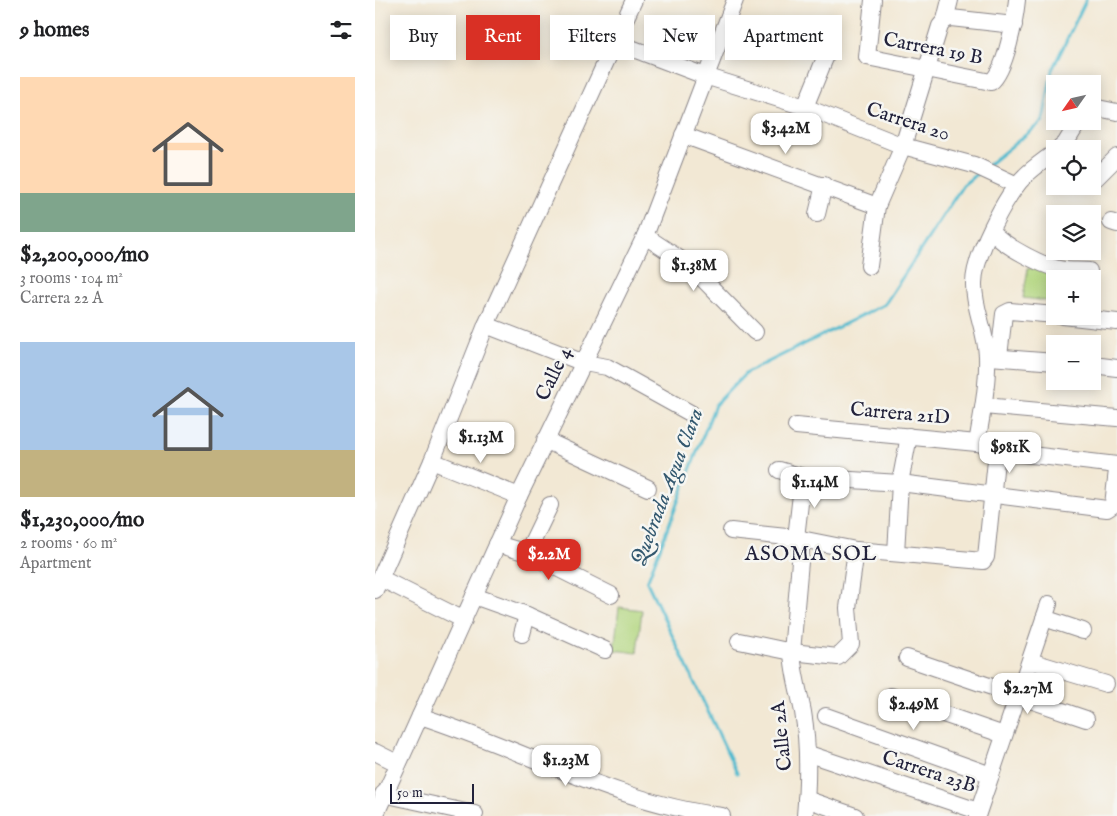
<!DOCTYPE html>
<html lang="en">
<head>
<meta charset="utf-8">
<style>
	:root { --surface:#fff; --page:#f2f2f2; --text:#202124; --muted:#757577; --accent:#d93025 }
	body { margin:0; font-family:"IM FELL English",serif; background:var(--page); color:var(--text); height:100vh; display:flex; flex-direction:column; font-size:19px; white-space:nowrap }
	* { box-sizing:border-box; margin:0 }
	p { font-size:16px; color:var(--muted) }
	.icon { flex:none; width:28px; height:28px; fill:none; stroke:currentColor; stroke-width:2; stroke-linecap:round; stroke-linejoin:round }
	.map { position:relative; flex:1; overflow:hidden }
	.details { display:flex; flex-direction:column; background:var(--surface); width:375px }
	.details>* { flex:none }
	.guide { position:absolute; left:15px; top:15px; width:475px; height:45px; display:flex; gap:10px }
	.needle { width:32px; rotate:236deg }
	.fabs { position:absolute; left:671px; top:75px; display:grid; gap:10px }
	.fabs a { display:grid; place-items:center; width:55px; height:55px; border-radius:0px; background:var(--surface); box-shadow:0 2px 12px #0003; font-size:25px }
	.scale { position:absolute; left:15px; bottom:12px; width:84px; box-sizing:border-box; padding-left:5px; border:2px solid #22223b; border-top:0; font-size:14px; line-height:18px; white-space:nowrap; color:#22223b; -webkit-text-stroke:4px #f6f6f2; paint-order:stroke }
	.price { position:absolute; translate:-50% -42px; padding:0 11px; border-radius:10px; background:#fff; color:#222; font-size:16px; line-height:32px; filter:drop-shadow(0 1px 2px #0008) }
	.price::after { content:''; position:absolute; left:50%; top:30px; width:15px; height:11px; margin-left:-8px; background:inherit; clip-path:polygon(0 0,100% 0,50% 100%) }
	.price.current { background:var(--accent); color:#fff }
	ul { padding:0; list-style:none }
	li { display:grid; align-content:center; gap:10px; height:265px; padding:0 20px }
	li span { display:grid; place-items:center; height:155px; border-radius:0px; color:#555 }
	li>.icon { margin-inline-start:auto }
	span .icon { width:90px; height:90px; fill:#fffc; stroke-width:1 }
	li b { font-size:21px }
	h2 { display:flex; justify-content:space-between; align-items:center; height:60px; padding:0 20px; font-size:21px }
	.tag { padding:0 18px; border-radius:0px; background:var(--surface); box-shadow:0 2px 12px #0003; font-size:18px; line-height:45px }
	.tag.current { background:var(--accent); color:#fff }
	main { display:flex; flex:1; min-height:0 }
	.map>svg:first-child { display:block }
	.green { fill:#b2d67f; stroke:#6a7c5d }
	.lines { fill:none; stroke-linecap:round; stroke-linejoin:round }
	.stream { stroke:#52bbcf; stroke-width:3 }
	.minor-casing { stroke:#8a8588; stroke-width:18 }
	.minor { stroke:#fff; stroke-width:16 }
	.labels { text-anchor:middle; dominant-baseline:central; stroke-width:5; stroke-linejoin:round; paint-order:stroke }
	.street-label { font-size:20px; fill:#22223b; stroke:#f6f6f2 }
	.water-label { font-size:21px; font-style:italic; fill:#33586f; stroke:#f6f6f2 }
	.neighbourhood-label { font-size:21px; letter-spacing:1px; fill:#22223b; stroke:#f6f6f2 }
</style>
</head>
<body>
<main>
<section class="details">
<h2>9 homes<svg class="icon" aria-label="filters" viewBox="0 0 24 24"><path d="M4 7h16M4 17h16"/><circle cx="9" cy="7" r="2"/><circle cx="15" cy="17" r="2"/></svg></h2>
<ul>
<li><span style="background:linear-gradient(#ffd9b3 75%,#7fa58c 0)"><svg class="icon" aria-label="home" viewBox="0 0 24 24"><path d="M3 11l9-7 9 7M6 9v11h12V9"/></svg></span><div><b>$2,200,000/mo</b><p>3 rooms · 104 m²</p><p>Carrera 22 A</p></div></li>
<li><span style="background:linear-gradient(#a9c7e8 70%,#c2b280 0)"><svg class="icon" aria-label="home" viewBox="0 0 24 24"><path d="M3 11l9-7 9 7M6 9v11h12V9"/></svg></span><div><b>$1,230,000/mo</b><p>2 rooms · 60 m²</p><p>Apartment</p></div></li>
</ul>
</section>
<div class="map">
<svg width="742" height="816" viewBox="0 0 742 816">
	<rect width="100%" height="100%" fill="#f6f6f2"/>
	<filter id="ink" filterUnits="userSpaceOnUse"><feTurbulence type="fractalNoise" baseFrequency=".02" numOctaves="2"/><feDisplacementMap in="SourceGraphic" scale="10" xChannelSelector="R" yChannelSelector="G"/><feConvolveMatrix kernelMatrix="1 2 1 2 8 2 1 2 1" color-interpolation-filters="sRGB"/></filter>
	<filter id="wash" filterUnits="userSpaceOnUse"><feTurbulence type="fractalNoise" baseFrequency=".0096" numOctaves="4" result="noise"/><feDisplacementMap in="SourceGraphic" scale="20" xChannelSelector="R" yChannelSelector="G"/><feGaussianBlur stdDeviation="1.12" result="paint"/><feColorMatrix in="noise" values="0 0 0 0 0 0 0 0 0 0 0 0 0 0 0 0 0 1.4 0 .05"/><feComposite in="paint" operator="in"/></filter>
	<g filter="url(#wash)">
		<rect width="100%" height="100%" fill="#f2e8d4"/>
		<g class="green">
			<polygon points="653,268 707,277 707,279 680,279 680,302 648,298"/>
			<polygon points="244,607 267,610 262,653 239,650"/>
		</g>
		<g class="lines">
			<g class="stream">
				<polyline points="613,165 668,121 677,70 711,0"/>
				<polyline points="362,773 272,582 340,405 371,373 510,304 588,185 603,173"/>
			</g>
		</g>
	</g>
	<g filter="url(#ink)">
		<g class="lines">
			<g class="minor-casing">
				<g id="minor">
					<path d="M 498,0 L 492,57 L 616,82 C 631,70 640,19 642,0"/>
					<polyline points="570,20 576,18 639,25"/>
					<polyline points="240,42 330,76 430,107 528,146 599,165 642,185"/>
					<polyline points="430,107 450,58"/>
					<polyline points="718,107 742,112"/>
					<polyline points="308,135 502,206"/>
					<polyline points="684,149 690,144 704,121"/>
					<polyline points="721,178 742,157"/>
					<polyline points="442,214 449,185"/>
					<polyline points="736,222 742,224"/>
					<path d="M 616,231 C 629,246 670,268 690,270 C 697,271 706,270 714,271"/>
					<polyline points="270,236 314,265 380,332"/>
					<polyline points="494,266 502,206 528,146 565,26 570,20 575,0"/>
					<polyline points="688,316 742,322"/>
					<polyline points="111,325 209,363 232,367 317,414"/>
					<polyline points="624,356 629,314 635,311 680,315"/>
					<polyline points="615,357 680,362"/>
					<polyline points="718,365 742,368"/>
					<polyline points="609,406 742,418"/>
					<polyline points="421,426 602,443 615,446 622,451 742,465"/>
					<polyline points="170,440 273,488"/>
					<path d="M 602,443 C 607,414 613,385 612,356 C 611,331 599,309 599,285 C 598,258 631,194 650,176 C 659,167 670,160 680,152"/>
					<polyline points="57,461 144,496"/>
					<polyline points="404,470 428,477 525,483 732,509 738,505 742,470"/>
					<polyline points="356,531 421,538 481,550 608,561 611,557 622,451"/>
					<polyline points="421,538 428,477"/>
					<path d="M 427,539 L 417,652 C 418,672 424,692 428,712 C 434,747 433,781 430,816"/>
					<polyline points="122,544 152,553 236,595"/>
					<polyline points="152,553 175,505"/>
					<polyline points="521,553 525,483 534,436"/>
					<polyline points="5,578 89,620"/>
					<polyline points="0,590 57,461 111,325 259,0"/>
					<polyline points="99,596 152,615 230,650"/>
					<polyline points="669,618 708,631"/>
					<polyline points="147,634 152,615"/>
					<polyline points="364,641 417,652 463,657 476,644 473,608 481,550"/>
					<polyline points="532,658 711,719"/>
					<polyline points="655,661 731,684"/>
					<polyline points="516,696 629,735"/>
					<path d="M 45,716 C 145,748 242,803 347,816"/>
					<polyline points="451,716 616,775"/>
					<polyline points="0,752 22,763"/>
					<polyline points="434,754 603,811"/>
					<polyline points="8,794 100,814"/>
					<polyline points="431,799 480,816"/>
					<polyline points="0,816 144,496 270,236 360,0"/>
					<polyline points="602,816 674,604"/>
				</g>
			</g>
			<use href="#minor" class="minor"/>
		</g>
	</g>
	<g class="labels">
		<g class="street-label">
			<text transform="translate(558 49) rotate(11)">Carrera 19 B</text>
			<text transform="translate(533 122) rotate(18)">Carrera 20</text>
			<text transform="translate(179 374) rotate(-64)">Calle 4</text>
			<text transform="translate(525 414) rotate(5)">Carrera 21D</text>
			<text transform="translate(407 736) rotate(-96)">Calle 2A</text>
			<text transform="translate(554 772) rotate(18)">Carrera 23B</text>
		</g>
		<g class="water-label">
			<text transform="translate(293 487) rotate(-69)">Quebrada Agua Clara</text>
		</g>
		<g class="neighbourhood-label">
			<text x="436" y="554">ASOMA SOL</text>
		</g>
	</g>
</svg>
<div class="fabs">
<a><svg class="needle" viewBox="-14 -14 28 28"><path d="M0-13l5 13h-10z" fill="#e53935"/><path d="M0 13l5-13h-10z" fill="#757577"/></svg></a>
<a><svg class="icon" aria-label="locate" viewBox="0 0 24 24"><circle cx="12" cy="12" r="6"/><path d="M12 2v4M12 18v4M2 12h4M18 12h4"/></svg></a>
<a><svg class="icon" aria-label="layers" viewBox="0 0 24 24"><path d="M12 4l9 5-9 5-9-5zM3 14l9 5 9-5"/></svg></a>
<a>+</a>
<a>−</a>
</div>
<div class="scale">50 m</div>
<b class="price" style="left:411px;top:155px">$3.42M</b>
<b class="price" style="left:319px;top:292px">$1.38M</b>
<b class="price" style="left:106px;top:464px">$1.13M</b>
<b class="price" style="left:635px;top:474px">$981K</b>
<b class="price" style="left:440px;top:509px">$1.14M</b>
<b class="price current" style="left:174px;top:581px">$2.2M</b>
<b class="price" style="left:653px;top:715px">$2.27M</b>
<b class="price" style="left:539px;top:731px">$2.49M</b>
<b class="price" style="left:191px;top:787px">$1.23M</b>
<div class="guide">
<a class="tag">Buy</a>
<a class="tag current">Rent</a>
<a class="tag">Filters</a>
<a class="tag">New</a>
<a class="tag">Apartment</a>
</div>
</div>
</main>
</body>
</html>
